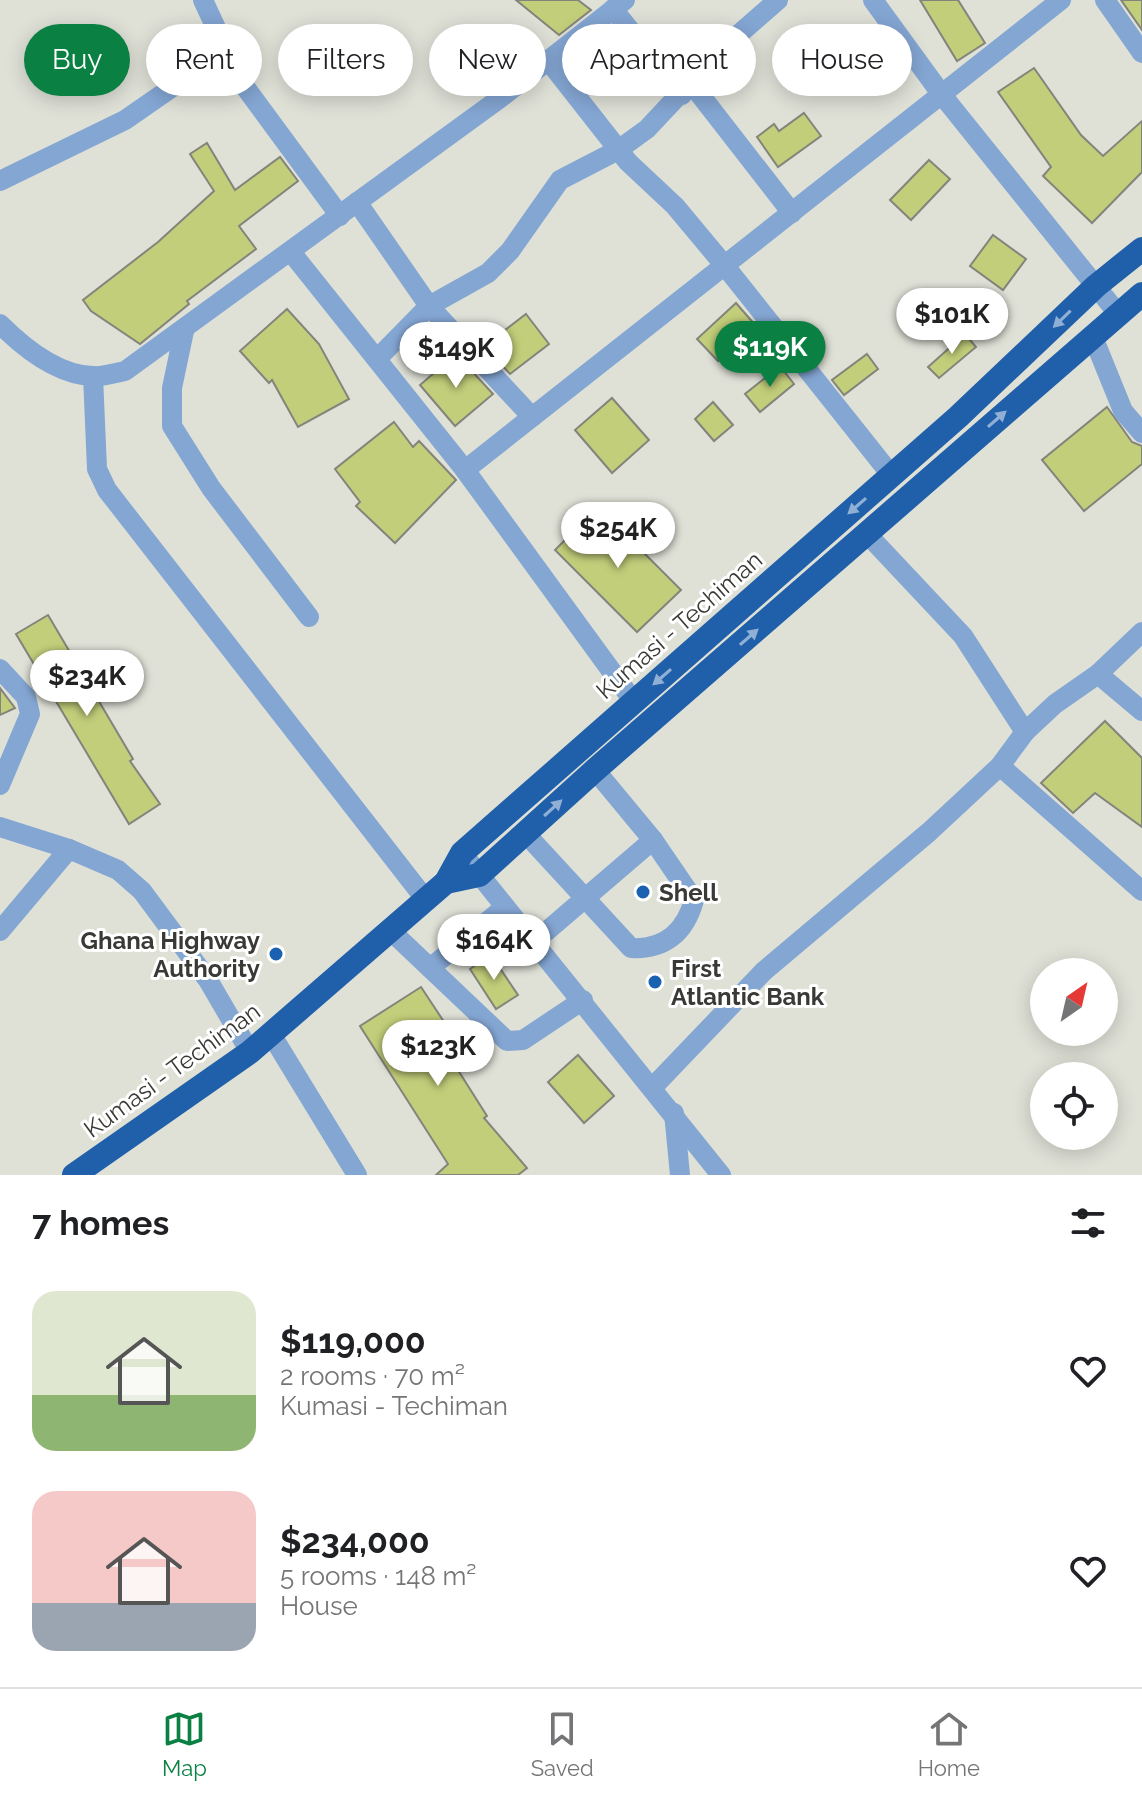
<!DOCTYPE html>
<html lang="en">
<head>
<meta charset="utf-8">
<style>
	:root { --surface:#fff; --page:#f6f6f6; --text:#202124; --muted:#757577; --line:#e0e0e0; --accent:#0b8043 }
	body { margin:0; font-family:Raleway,sans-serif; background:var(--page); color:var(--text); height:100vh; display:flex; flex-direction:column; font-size:30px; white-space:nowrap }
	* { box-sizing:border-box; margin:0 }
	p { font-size:26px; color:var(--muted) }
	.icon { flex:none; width:44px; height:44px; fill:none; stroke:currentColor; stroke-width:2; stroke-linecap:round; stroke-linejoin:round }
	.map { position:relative; height:1175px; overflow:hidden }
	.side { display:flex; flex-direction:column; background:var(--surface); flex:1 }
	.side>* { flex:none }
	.banner { position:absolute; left:24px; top:24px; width:1094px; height:72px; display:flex; gap:16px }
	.needle { width:52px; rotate:34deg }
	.tools { position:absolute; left:1030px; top:958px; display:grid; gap:16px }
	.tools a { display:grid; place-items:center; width:88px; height:88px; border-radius:50%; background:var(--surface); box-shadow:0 4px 20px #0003; font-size:40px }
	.price { position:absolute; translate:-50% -68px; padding:0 18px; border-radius:28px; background:#fff; color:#222; font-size:26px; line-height:52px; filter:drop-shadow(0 2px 4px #0008) }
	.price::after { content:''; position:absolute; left:50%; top:48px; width:24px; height:18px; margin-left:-12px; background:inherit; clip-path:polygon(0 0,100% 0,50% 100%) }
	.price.current { background:var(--accent); color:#fff }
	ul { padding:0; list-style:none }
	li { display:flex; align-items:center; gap:24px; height:200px; padding:0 32px }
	li span { display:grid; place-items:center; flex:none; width:224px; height:160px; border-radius:24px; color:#555 }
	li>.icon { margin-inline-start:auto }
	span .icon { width:96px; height:96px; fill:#fffc; stroke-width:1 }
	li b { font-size:34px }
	h2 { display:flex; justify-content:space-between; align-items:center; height:96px; padding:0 32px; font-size:34px }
	.chip { padding:0 28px; border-radius:36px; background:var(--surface); box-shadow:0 4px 20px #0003; font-size:28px; line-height:72px }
	.chip.current { background:var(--accent); color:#fff }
	.tabs { display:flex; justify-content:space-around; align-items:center; height:112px; border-top:2px solid var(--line); background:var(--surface); font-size:22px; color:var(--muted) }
	.tabs a { display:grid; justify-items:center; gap:4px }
	.tabs .current { color:var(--accent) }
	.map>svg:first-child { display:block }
	.building { fill:#c3ce7a; stroke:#83847b; stroke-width:2 }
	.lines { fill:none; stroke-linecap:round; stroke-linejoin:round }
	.minor { stroke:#84a6d3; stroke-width:20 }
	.highway { stroke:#205fa9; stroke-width:24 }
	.oneway { fill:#90afd4 }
	.poi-dot { fill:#1b61b1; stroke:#fff; stroke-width:3 }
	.labels { text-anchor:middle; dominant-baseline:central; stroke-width:6; stroke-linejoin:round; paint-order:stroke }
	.street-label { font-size:24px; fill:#393a36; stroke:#fff }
	.poi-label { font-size:24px; font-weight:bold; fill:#393a36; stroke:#fff; text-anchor:start }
</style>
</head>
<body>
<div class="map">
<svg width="1142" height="1175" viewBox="0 0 1142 1175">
	<rect width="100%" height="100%" fill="#dfe1d7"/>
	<g class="building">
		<polygon points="516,0 578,0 591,10 559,35"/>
		<polygon points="920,0 958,0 985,43 957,61"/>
		<polygon points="1121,0 1142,0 1142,30"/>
		<polygon points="1034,68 1081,135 1103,156 1142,121 1142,172 1092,223 1043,176 1051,167 998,92"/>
		<polygon points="804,113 821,136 778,167 757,137 774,124 779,131"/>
		<polygon points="207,143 235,190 280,157 298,181 239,226 256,249 187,301 189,304 140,344 91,311 83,300 158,242 214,191 190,154"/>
		<polygon points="929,160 950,179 911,220 890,200"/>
		<polygon points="993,235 1026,259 1003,290 970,266"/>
		<polygon points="736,303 756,326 718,361 697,339"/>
		<polygon points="287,309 319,344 349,399 298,427 272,380 269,383 240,351"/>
		<polygon points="526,314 549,344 510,374 484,346"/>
		<polygon points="965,334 976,347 939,378 928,367"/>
		<polygon points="456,354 493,394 455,426 420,385"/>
		<polygon points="867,354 878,369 844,395 832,380"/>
		<polygon points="780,366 794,384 760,412 745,394"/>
		<polygon points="612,398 649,440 612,473 575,430"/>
		<polygon points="713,402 733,425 714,441 695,419"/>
		<polygon points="1107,407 1132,442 1142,446 1142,464 1084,511 1042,460"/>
		<polygon points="394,422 413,447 419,441 456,480 395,543 356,506 360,502 335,469"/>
		<polygon points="598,507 681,590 637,632 555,550"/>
		<polygon points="48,615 133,759 130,761 160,804 129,824 16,634"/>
		<polygon points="0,688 15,708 0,715"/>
		<polygon points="1105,721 1142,758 1142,827 1095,793 1073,813 1041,783"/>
		<polygon points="491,955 518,995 496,1009 470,969"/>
		<polygon points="421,987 456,1040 444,1048 487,1116 484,1118 527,1168 518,1175 436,1175 448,1164 360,1026"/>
		<polygon points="578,1055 614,1096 584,1123 548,1082"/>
	</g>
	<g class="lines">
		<g class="minor">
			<polyline points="203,0 240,80 340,216"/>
			<polyline points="873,0 942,95 1119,315"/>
			<polyline points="1105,0 1142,53"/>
			<polyline points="613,9 682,95"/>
			<polyline points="548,60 628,162 675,206 725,266 892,476"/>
			<polyline points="691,83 792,213"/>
			<polyline points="0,181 125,120 226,50"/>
			<polyline points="357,202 429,306 532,417"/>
			<polyline points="291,252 465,470 634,702"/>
			<path d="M 0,324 C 24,348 57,375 93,376 C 103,377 115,373 125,371 L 499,99 L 625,0"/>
			<polyline points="184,331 172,388 172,426 211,488 309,617"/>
			<polyline points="1093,337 1123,411 1142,433"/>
			<polyline points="377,359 429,306 488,273 510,251 560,180 618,150 647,129 723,48 778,0"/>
			<polyline points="93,376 97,469 107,490 426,900"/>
			<polyline points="465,470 1061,0"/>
			<polyline points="868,535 963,636 1025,732"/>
			<polyline points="0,669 26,697 30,714 0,785"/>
			<polyline points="1098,674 1142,632"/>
			<polyline points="1000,766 1142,891"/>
			<polyline points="0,827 69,849 118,870 142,891 208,980 250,1052"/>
			<path d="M 525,833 L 631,948 C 664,950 685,933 694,900 L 653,840 L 595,770"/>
			<polyline points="462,853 721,1175"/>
			<polyline points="0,931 69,849"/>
			<polyline points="391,931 507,1041 523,1040 583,1000"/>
			<polyline points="534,942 653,840"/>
			<polyline points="430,968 505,907"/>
			<polyline points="271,1034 357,1175"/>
			<polyline points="653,1087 764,971 929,832 1000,766 1025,732 1055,704 1098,674 1142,711"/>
			<polyline points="674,1113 680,1175"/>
		</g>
		<g class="highway">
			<polyline points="446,882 479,875 595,770 1142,294"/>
			<polyline points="74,1175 250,1052 446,882 462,853 958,417 1096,286 1142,249"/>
		</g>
	</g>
	<defs><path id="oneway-solid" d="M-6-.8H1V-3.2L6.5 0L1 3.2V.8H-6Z" transform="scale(2)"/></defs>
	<g class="oneway">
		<use href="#oneway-solid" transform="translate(1062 319) rotate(136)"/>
		<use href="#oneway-solid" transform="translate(997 419) rotate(-41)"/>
		<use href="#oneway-solid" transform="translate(857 506) rotate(139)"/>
		<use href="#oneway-solid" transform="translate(749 637) rotate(-41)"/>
		<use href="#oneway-solid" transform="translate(662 677) rotate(139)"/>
		<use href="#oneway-solid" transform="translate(553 808) rotate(-42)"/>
	</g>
	<g class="poi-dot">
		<circle cx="643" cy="892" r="8"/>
		<circle cx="276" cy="954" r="8"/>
		<circle cx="655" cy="982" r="8"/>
	</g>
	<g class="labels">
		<g class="street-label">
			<text transform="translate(679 625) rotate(-41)">Kumasi - Techiman</text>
			<text transform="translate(172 1070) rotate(-36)">Kumasi - Techiman</text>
		</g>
		<g class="poi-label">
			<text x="659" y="892">Shell</text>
			<text x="260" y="940" text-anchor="end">Ghana Highway<tspan x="260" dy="28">Authority</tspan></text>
			<text x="671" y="968">First<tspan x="671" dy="28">Atlantic Bank</tspan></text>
		</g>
	</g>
</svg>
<div class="tools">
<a><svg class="needle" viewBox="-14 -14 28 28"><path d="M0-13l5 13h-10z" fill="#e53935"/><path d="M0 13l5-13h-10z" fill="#757577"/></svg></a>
<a><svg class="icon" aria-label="locate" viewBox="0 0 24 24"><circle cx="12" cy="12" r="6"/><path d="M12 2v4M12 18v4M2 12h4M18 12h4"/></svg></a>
</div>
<b class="price" style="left:952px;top:356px">$101K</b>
<b class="price current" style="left:770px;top:389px">$119K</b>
<b class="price" style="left:456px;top:390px">$149K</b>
<b class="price" style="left:618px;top:570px">$254K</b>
<b class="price" style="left:87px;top:718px">$234K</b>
<b class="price" style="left:494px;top:982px">$164K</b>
<b class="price" style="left:438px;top:1088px">$123K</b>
<div class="banner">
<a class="chip current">Buy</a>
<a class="chip">Rent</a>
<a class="chip">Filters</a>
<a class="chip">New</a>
<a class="chip">Apartment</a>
<a class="chip">House</a>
</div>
</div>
<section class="side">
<h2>7 homes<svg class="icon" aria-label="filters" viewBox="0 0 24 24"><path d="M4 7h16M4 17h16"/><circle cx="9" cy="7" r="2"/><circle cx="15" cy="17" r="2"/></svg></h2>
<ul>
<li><span style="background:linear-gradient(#dfe7d0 65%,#8fb573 0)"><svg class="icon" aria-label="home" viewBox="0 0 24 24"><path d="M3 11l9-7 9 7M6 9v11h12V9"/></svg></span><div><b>$119,000</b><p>2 rooms · 70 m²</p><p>Kumasi - Techiman</p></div><svg class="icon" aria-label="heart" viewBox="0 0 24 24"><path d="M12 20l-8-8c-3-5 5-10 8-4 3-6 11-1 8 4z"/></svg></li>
<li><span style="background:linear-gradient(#f6c9c9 70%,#9aa5b1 0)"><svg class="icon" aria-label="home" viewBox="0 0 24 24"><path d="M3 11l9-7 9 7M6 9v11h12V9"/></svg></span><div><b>$234,000</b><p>5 rooms · 148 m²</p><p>House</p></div><svg class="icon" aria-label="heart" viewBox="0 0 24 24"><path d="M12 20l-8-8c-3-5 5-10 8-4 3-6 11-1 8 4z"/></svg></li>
</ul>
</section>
<nav class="tabs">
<a class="current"><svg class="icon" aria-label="map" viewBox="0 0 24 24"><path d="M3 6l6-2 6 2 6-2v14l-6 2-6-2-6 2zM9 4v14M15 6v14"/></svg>Map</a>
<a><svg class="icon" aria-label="saved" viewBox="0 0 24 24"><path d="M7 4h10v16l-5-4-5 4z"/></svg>Saved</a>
<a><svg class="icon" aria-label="home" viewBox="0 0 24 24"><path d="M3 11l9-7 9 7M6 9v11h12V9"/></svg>Home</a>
</nav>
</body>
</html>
